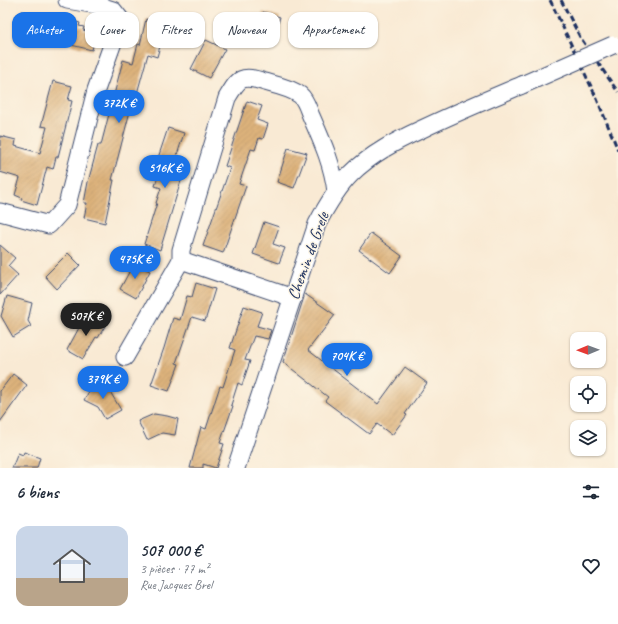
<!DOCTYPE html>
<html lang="fr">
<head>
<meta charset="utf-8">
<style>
	:root { --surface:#fff; --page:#f2f2f3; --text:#1f2937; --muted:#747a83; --accent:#1a73e8 }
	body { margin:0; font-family:Caveat,sans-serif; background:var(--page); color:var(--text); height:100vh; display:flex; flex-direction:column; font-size:15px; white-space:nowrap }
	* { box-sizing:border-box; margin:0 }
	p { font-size:13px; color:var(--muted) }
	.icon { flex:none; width:22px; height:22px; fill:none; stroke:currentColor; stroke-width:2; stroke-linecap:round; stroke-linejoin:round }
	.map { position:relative; height:468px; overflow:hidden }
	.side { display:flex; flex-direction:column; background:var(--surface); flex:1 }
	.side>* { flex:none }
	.top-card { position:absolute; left:12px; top:12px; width:400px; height:36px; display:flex; gap:8px }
	.needle { width:26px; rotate:269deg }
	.tools { position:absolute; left:570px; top:332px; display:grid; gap:8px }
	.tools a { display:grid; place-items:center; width:36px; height:36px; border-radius:8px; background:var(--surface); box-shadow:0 1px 3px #0004; font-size:20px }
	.price { position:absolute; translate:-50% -34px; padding:0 9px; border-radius:14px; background:var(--accent); color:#fff; font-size:13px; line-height:26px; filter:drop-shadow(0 1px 2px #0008) }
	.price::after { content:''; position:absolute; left:50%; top:24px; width:12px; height:9px; margin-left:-6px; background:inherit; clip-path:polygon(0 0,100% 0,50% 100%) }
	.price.current { background:#222; color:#fff }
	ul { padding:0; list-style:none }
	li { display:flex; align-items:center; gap:12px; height:100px; padding:0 16px }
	li span { display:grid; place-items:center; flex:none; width:112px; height:80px; border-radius:12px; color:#555 }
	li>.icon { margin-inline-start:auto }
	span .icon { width:48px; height:48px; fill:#fffc; stroke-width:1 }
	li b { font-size:17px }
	h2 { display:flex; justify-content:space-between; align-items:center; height:48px; padding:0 16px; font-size:17px }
	.pill { padding:0 14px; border-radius:12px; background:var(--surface); box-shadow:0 1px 3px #0004; font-size:14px; line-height:36px }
	.pill.current { background:var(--accent); color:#fff }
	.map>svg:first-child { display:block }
	.building { fill:url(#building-hatch) }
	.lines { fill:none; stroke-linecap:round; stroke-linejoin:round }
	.minor-casing { stroke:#3c4b70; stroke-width:19 }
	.minor { stroke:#fff; stroke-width:17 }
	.rail { stroke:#1b2f5e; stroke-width:3; stroke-dasharray:6 3; stroke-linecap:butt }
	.minor-bridge-casing { stroke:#3c4b70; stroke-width:19; stroke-linecap:butt }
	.minor-bridge { stroke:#fff; stroke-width:17 }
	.labels { text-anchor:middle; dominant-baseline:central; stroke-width:3; stroke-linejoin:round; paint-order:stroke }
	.street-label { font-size:17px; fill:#1b2f5e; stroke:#fcf5e5 }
</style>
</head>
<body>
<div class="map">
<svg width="618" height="468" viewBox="0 0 618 468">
	<defs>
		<pattern id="building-hatch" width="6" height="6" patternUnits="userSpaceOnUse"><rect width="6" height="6" fill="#ddb27b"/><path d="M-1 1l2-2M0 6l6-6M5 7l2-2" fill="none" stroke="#bd996d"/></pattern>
	</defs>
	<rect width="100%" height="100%" fill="#fcf5e5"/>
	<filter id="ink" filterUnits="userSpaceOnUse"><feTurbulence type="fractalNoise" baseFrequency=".025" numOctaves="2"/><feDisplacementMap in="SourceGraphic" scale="8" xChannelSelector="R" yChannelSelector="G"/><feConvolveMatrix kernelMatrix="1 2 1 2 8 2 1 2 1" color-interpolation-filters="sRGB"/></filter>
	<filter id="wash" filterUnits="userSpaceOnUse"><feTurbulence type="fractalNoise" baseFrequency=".012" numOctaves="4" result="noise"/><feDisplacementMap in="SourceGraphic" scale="16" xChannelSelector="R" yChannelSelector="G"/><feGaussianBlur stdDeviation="0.9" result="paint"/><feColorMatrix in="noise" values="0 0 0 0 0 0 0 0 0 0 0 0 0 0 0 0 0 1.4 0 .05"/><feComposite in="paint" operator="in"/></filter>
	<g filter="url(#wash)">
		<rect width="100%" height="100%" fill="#f9ead4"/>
		<g id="blocks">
			<g class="building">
				<polygon points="22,11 59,21 60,18 80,23 79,26 84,27 83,30 96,33 92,50 71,45 72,42 18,30"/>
				<polygon points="263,12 280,17 271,47 254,42"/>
				<polygon points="146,19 166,24 157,57 148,54 136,97 134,96 112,180 114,180 105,223 84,218 87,203 84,203 88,182 98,145 101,145 123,60 133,63 138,44 140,45"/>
				<polygon points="206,40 225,49 209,78 191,69"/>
				<polygon points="53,81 72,86 68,100 72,101 58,157 56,157 53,169 47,167 37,205 21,200 22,198 15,195 20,178 0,172 0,136 16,140 15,146 40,153 47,127 41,126"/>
				<polygon points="247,101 262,106 257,120 268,124 263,139 259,138 255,150 251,149 239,184 246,186 223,253 203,246 230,168 225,166"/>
				<polygon points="168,128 184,133 172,171 183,174 160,250 144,244 157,203 156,203 161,188 155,186 163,159 158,158"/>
				<polygon points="288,148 307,153 294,188 277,182"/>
				<polygon points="264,222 279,227 273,244 285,248 279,263 253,254"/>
				<polygon points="371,233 402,256 390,273 359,250"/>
				<polygon points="0,245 15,258 8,266 18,275 0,295"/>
				<polygon points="68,253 80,265 57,289 45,276"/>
				<polygon points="134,263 150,271 136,298 120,289"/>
				<polygon points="196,283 215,289 205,321 192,317 176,363 179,364 169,391 151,385 164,348 173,318 180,320 187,296 192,297"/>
				<polygon points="305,294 335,315 308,350 378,404 405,367 427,383 405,414 407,415 392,435 377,424 369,434 325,401 328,397 283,362"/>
				<polygon points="7,296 32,303 28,321 31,326 13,337 1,316"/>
				<polygon points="244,306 262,312 257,326 271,330 268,339 254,336 245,360 250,361 242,385 238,383 231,405 233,406 220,443 224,444 216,468 203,464 203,468 190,468 201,427 206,429 218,392 220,386 223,387 235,350 230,348"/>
				<polygon points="86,315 105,326 98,338 96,337 83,359 67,350"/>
				<polygon points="13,374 27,385 0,422 0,391"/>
				<polygon points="95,381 109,390 121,410 105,419 98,407 84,400"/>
				<polygon points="154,414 167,416 178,419 175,435 162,433 147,440 138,421"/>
				<polygon points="24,452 40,458 37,468 12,468 18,453 23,455"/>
			</g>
		</g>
	</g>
	<g filter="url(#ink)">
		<use href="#blocks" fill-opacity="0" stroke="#3c4b70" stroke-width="1"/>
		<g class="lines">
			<g class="minor-casing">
				<g id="minor">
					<polyline points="0,212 49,225 67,205 96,90 121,20 113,10 97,5 67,0"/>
					<polyline points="181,260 293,298"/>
					<path d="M 125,357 L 181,260 L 181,250 L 227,98 C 239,78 241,74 265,82 C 276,85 291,88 300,95 C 306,100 308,109 311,116 C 322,141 333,165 336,192"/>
					<path d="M 236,468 L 317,224 C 326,207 337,188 351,174 C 371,154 396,141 422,129 C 455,113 489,99 522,85"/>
				</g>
			</g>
			<use href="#minor" class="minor"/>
			<g class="rail">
				<polyline points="550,0 597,99 618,150"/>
				<polyline points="561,0 580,37 618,92"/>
			</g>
			<g class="minor-bridge-casing">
				<polyline id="minor-bridge" points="522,85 613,45"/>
			</g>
			<use href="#minor-bridge" class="minor-bridge"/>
		</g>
	</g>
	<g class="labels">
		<g class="street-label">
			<text transform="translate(308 256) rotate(-70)">Chemin de Grele</text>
		</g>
	</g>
</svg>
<div class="tools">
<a><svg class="needle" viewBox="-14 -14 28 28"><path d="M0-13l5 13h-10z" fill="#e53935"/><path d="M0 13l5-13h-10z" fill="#747a83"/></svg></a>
<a><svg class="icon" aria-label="locate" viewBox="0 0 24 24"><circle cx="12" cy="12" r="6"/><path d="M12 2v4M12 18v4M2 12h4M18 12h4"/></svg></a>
<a><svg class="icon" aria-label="layers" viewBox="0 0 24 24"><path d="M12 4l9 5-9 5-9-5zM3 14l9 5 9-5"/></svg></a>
</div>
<b class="price" style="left:119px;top:124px">372K €</b>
<b class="price" style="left:165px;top:189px">516K €</b>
<b class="price" style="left:135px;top:280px">475K €</b>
<b class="price current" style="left:86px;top:337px">507K €</b>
<b class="price" style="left:347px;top:377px">704K €</b>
<b class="price" style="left:103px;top:400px">379K €</b>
<div class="top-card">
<a class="pill current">Acheter</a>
<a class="pill">Louer</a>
<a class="pill">Filtres</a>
<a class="pill">Nouveau</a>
<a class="pill">Appartement</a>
</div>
</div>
<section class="side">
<h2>6 biens<svg class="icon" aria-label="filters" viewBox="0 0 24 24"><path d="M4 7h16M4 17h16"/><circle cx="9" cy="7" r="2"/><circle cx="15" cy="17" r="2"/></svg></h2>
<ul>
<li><span style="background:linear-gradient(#c9d6e8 65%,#b9a48a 0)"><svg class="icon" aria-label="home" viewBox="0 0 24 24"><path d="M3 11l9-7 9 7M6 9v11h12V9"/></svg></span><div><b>507 000 €</b><p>3 pièces · 77 m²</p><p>Rue Jacques Brel</p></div><svg class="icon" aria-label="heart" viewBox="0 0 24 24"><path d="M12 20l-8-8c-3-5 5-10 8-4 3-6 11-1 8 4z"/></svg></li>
</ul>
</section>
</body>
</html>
